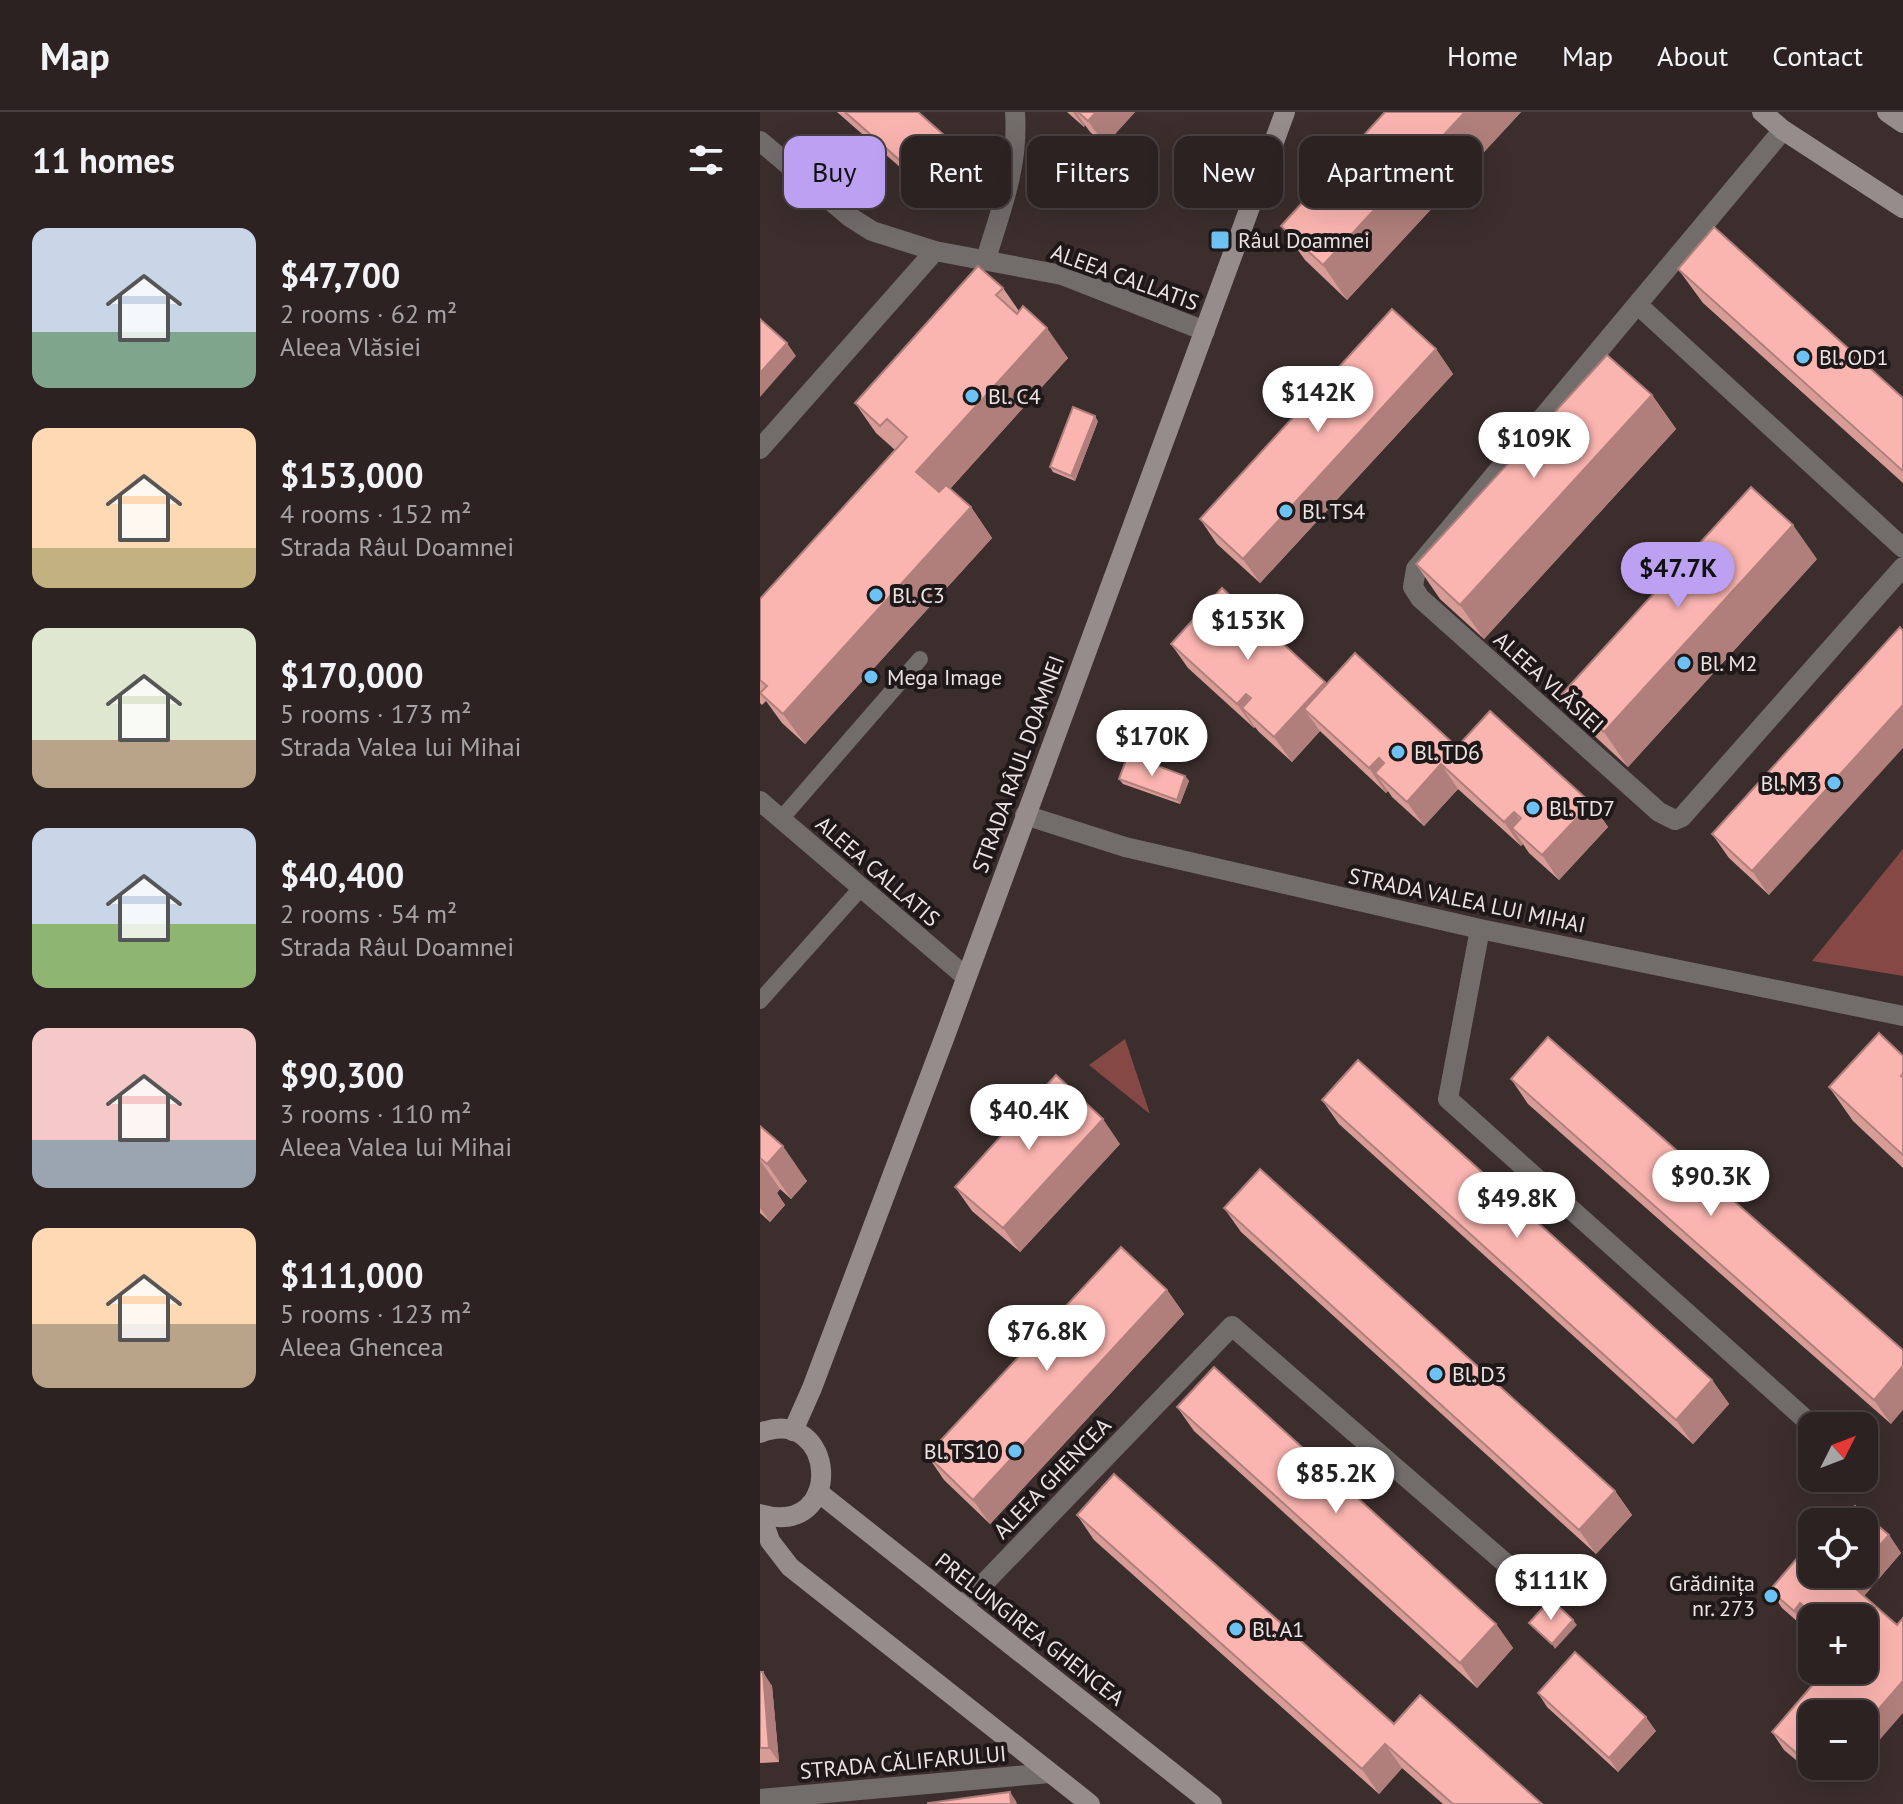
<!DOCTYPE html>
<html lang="en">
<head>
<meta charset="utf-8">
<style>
	:root { --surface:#2c2222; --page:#342a2a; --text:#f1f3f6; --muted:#a6a4a5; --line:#483f40; --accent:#bca0f2 }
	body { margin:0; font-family:"PT Sans",sans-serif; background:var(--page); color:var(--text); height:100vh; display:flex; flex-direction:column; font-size:30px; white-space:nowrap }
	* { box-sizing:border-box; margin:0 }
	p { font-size:26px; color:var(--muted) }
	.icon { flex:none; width:44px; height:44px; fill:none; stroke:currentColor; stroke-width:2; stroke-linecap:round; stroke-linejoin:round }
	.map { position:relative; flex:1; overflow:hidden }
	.sheet { display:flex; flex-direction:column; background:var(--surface); width:760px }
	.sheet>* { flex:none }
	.top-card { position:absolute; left:24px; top:24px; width:760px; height:72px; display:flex; gap:16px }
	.needle { width:52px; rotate:48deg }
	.controls { position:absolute; left:1038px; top:1300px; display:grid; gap:16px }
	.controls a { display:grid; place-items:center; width:80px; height:80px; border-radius:16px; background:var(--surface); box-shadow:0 8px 32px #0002,0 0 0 2px var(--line); font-size:40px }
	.price { position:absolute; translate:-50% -68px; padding:0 18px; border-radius:28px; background:#fff; color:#222; font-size:26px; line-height:52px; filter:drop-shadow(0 2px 4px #0008) }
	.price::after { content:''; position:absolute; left:50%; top:48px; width:24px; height:18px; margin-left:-12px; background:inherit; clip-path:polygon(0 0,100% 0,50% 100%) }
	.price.on { background:var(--accent); color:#111 }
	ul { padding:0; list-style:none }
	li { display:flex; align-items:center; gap:24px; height:200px; padding:0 32px }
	li span { display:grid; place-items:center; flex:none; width:224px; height:160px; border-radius:16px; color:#555 }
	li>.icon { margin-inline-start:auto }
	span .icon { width:96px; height:96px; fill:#fffc; stroke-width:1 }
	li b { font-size:34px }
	h2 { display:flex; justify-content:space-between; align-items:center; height:96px; padding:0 32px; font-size:34px }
	.pill { padding:0 28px; border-radius:16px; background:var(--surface); box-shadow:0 8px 32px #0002,0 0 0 2px var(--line); font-size:28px; line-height:72px }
	.pill.on { background:var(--accent); color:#111 }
	header { display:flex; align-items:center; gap:48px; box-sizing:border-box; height:112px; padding:0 40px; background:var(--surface); border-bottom:2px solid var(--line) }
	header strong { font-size:38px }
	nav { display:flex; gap:44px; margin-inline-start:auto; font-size:28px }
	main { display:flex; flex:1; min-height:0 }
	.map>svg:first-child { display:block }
	.green { fill:#854845 }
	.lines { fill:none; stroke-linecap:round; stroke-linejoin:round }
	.service { stroke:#726c6b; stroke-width:16 }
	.minor { stroke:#726c6b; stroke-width:20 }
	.secondary { stroke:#968c8b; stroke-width:20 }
	.wall { fill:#d89c97 }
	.shaded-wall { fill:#b07f7b }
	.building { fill:#fbb5b0; stroke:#b07f7b; stroke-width:2 }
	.poi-dot { fill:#6ec2f3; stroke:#1e1818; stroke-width:3 }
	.labels { text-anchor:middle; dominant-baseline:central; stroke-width:8; stroke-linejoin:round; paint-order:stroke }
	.poi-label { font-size:22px; fill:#ece3e2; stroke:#1e1818; text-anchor:start }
	.street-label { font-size:22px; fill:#ece3e2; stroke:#1e1818 }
</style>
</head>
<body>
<header>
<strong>Map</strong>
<nav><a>Home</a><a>Map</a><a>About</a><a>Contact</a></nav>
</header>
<main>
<section class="sheet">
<h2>11 homes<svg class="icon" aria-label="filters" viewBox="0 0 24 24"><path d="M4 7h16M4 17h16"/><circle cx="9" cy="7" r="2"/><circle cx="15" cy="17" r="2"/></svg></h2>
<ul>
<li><span style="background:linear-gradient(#c9d6e8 65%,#7fa58c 0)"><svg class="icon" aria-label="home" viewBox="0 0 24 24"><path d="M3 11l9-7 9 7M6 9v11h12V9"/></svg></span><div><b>$47,700</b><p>2 rooms · 62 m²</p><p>Aleea Vlăsiei</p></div></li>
<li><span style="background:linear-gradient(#ffd9b3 75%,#c2b280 0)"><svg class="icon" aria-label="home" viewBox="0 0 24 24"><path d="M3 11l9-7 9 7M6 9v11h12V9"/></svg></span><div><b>$153,000</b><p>4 rooms · 152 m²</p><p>Strada Râul Doamnei</p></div></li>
<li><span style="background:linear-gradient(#dfe7d0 70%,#b9a48a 0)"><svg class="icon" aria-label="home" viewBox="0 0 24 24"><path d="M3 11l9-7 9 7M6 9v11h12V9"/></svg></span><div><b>$170,000</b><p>5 rooms · 173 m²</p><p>Strada Valea lui Mihai</p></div></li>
<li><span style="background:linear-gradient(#c9d6e8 60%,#8fb573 0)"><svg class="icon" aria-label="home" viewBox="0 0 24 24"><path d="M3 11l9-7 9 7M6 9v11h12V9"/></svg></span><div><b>$40,400</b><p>2 rooms · 54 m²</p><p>Strada Râul Doamnei</p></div></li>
<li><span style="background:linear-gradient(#f6c9c9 70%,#9aa5b1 0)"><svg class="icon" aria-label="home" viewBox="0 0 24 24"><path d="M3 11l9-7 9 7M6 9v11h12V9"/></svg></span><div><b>$90,300</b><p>3 rooms · 110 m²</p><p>Aleea Valea lui Mihai</p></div></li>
<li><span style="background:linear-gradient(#ffd9b3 60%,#b9a48a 0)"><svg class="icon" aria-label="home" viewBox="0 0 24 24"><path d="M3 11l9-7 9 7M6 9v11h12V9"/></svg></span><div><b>$111,000</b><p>5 rooms · 123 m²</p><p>Aleea Ghencea</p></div></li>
</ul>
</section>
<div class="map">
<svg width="1143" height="1692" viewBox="0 0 1143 1692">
	<rect width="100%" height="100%" fill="#3b2e2d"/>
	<g class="green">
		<polygon points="1143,737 1143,864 1052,849"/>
		<polygon points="365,927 390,1002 329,953"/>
	</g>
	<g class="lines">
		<g class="service">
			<polyline points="21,707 160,547"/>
			<polyline points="0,889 101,776"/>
		</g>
		<g class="minor">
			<polyline points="1023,18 656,457 653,475 660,486 899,700 915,708 922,705 1143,455"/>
			<polyline points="0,29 90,105 112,119 175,139 302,163 445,219"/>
			<path d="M 226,147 C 241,97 259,54 255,0"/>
			<polyline points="878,193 1143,436"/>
			<polyline points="0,337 175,139"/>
			<polyline points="0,689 206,865"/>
			<polyline points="265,703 365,735 720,817 1143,904"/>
			<polyline points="720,817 688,987 1044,1306"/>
			<polyline points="202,1494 472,1214 774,1476"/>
			<polyline points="0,1687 290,1661"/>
		</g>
		<g class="secondary">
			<polyline points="1002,0 1023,18 1143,96"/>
			<polyline points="1127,0 1143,11"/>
			<polyline points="33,1319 52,1276 185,924 525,0"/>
			<path d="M 0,1321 C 76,1291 87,1427 0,1402"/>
			<polyline points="58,1380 452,1692"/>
			<polyline points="1,1403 10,1429 30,1455 330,1692"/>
		</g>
	</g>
	<g class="wall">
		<polygon points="77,0 158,0 184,23 197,41 165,77"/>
		<polygon points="307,0 375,0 345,33 330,20 325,13 324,15"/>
		<polygon points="625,0 761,0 587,188 545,148 521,114"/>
		<polygon points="918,157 1143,286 1143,371 943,191"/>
		<polygon points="243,176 259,199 308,246 190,377 211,395 232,426 45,632 22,611 6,589 2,593 0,591 0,487 135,338 116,321 95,291"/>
		<polygon points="676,237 693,262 500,471 457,432 440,407"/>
		<polygon points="892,283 916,317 724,527 680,487 656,452"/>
		<polygon points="338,309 315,369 293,360 290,355"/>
		<polygon points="1057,447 868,655 826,616 802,582"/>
		<polygon points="1140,515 1009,783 969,746 952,722"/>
		<polygon points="411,532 566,572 697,635 831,691 848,715 799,768 769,741 763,732 761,734 698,677 664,714 632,685 628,679 626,681 560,619 532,650 499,620 495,615 494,616 428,556"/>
		<polygon points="425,664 429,669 420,692 363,672 359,667"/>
		<polygon points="1143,944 1143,1056 1093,1009 1069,975"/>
		<polygon points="751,967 1143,1238 1131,1312 768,992"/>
		<polygon points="562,988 952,1268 969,1292 933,1332 579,1012"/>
		<polygon points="0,1014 47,1069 31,1087 20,1077 17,1081 25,1093 10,1110 0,1101"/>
		<polygon points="360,1032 260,1140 212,1099 195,1075"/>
		<polygon points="464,1096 855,1379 872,1403 836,1442 481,1120"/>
		<polygon points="407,1178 424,1202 230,1412 184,1368 167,1343"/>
		<polygon points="417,1295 736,1512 753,1536 717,1576 434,1319"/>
		<polygon points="317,1403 634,1612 782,1692 683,1692 642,1656 619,1682 334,1428"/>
		<polygon points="1129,1423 1141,1441 1104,1484 1116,1632 1104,1622 1104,1602 1052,1602 1052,1654 1074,1654 1061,1669 1024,1638 1012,1620 1072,1571 1104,1558 1104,1506 1052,1506 1052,1510 1046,1517 1022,1496 1010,1478 1052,1462"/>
		<polygon points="0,1560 12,1574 19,1650 0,1651"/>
		<polygon points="778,1581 896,1619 858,1660 787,1595"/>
	</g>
	<g class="shaded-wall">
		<polygon points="313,0 316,0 325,13 324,15"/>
		<polygon points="336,0 375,0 345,33 328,9"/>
		<polygon points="705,0 761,0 587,188 563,153"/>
		<polygon points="184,23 197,41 165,77 152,59"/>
		<polygon points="287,216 308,246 178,390 156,360"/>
		<polygon points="27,231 36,244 0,285 0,261"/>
		<polygon points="676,237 693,262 500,471 483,447"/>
		<polygon points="892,283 916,317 724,527 700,493"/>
		<polygon points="335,304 338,309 315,369 311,364"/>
		<polygon points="211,395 232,426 45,632 23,602"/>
		<polygon points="1033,413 1057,447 868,655 844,620"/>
		<polygon points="565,570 582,594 544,597 560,619 532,650 514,625"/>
		<polygon points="486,582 503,606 482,596 495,615 494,616 477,592"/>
		<polygon points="1143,593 1143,636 1009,783 992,759"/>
		<polygon points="619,646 636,671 615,661 628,679 626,681 609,656"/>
		<polygon points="681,652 698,677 664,714 647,690"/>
		<polygon points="425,664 429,669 420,692 417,688"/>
		<polygon points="831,691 848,715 799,768 782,743"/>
		<polygon points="754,700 771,724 752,716 763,732 761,734 744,710"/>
		<polygon points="343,1007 360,1032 260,1140 243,1116"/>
		<polygon points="23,1034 47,1069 31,1087 7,1052"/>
		<polygon points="0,1048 20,1077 17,1081 25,1093 10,1110 0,1096"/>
		<polygon points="407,1178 424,1202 230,1412 213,1388"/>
		<polygon points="1143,1254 1143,1298 1131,1312 1114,1288"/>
		<polygon points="952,1268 969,1292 933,1332 916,1308"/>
		<polygon points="855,1379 872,1403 836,1442 819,1418"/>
		<polygon points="1129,1423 1141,1441 1100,1488 1088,1470 1095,1462 1104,1462 1104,1451"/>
		<polygon points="1040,1491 1052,1508 1052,1510 1046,1517 1034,1499"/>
		<polygon points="813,1508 817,1513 795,1537 792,1532"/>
		<polygon points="736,1512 753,1536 717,1576 700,1551"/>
		<polygon points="3,1560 12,1574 19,1650 9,1636"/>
		<polygon points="1143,1569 1143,1601 1116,1632 1104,1615"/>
		<polygon points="886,1605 896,1619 858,1660 849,1646"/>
		<polygon points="625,1632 642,1656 619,1682 602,1657"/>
		<polygon points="1052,1647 1052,1654 1074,1654 1061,1669 1048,1651"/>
		<polygon points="250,1680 256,1689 257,1692 251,1692"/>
	</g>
	<g class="building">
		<polygon points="85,0 158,0 184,23 152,59"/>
		<polygon points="318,0 336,0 328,9"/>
		<polygon points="625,0 705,0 563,153 521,114"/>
		<polygon points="954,115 1143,286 1143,359 918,157"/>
		<polygon points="218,154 243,176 236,183 257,202 263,194 287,216 156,360 179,380 186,373 211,395 23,602 0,581 7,574 0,568 0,487 147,325 127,307 120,314 95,291"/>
		<polygon points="632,197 676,237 483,447 440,407"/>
		<polygon points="0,207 27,231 0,261"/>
		<polygon points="847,243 892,283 700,493 656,452"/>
		<polygon points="313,295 335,304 311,364 290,355"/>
		<polygon points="991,375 1033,413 844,620 802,582"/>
		<polygon points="462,476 565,570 514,625 482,596 491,586 486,582 477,592 411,532"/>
		<polygon points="1140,515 1143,519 1143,593 992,759 952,722"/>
		<polygon points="595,541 697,635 730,599 831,691 782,743 752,716 761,706 754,700 744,710 681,652 647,690 615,661 624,651 619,646 609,656 544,597"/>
		<polygon points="368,643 425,664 417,688 359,667"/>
		<polygon points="1119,921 1143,944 1143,961 1141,964 1143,965 1143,1043 1069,975"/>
		<polygon points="788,925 1143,1238 1143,1254 1114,1288 751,967"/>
		<polygon points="598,948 952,1268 916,1308 562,988"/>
		<polygon points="296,963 343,1007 243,1116 195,1075"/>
		<polygon points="0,1014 23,1034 7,1052 0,1046"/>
		<polygon points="500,1057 855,1379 819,1418 464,1096"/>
		<polygon points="361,1135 407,1178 213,1388 167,1343"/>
		<polygon points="454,1255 736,1512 700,1551 417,1295"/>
		<polygon points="354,1362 634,1612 660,1583 782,1692 693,1692 625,1632 602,1657 317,1403"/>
		<polygon points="1095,1394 1129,1423 1104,1451 1104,1410 1081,1410"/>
		<polygon points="1050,1431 1052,1432 1052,1462 1095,1462 1088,1470 1137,1513 1143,1506 1143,1569 1104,1614 1104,1602 1052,1602 1052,1647 1048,1651 1012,1620 1062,1562 1072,1571 1083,1558 1104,1558 1104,1506 1057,1506 1040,1491 1034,1499 1010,1478"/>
		<polygon points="791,1487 813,1508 792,1532 769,1511"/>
		<polygon points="815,1540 886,1605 849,1646 778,1581"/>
		<polygon points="0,1560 3,1560 9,1636 0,1636"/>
		<polygon points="250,1680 251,1692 168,1692 168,1691"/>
	</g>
	<g class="poi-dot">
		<rect x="450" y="118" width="20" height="20" rx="4"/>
		<circle cx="1043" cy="245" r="8"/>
		<circle cx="212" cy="284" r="8"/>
		<circle cx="526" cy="399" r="8"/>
		<circle cx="116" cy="483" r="8"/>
		<circle cx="924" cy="551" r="8"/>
		<circle cx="111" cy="565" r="8"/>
		<circle cx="638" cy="640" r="8"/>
		<circle cx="1074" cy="671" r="8"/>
		<circle cx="773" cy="696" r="8"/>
		<circle cx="676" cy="1262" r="8"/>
		<circle cx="255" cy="1339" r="8"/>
		<circle cx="1011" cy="1484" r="8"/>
		<circle cx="476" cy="1517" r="8"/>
	</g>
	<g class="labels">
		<g class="poi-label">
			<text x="478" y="128">Râul Doamnei</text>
			<text x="1059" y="245">Bl. OD1</text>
			<text x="228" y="284">Bl. C4</text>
			<text x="542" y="399">Bl. TS4</text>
			<text x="132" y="483">Bl. C3</text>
			<text x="940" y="551">Bl. M2</text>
			<text x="127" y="565">Mega Image</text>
			<text x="654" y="640">Bl. TD6</text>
			<text x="1058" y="671" text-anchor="end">Bl. M3</text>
			<text x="789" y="696">Bl. TD7</text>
			<text x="692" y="1262">Bl. D3</text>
			<text x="239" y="1339" text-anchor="end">Bl. TS10</text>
			<text x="995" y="1471" text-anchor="end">Grădinița<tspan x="995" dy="25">nr. 273</tspan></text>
			<text x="492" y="1517">Bl. A1</text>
		</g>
		<g class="street-label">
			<text transform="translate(365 165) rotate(20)">ALEEA CALLATIS</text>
			<text transform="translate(789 570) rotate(42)">ALEEA VLĂSIEI</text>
			<text transform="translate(258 652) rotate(-70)">STRADA RÂUL DOAMNEI</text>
			<text transform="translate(118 759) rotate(41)">ALEEA CALLATIS</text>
			<text transform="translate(707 788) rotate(12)">STRADA VALEA LUI MIHAI</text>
			<text transform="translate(292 1366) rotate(-46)">ALEEA GHENCEA</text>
			<text transform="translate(270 1517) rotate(38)">PRELUNGIREA GHENCEA</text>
			<text transform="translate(143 1650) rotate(-5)">STRADA CĂLIFARULUI</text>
		</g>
	</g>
</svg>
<div class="controls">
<a><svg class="needle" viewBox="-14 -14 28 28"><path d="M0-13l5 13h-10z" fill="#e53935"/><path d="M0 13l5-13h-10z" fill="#a6a4a5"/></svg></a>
<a><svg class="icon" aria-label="locate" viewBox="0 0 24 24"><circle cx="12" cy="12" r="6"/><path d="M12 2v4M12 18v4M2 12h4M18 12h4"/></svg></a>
<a>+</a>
<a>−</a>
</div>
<b class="price" style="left:558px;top:322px">$142K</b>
<b class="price" style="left:774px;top:368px">$109K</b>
<b class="price on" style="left:918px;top:498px">$47.7K</b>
<b class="price" style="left:488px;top:550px">$153K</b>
<b class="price" style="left:392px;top:666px">$170K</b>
<b class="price" style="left:269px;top:1040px">$40.4K</b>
<b class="price" style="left:951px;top:1106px">$90.3K</b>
<b class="price" style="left:757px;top:1128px">$49.8K</b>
<b class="price" style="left:287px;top:1261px">$76.8K</b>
<b class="price" style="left:576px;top:1403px">$85.2K</b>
<b class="price" style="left:791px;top:1510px">$111K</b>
<div class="top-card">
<a class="pill on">Buy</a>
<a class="pill">Rent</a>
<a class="pill">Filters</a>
<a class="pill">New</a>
<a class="pill">Apartment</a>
</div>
</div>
</main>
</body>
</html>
